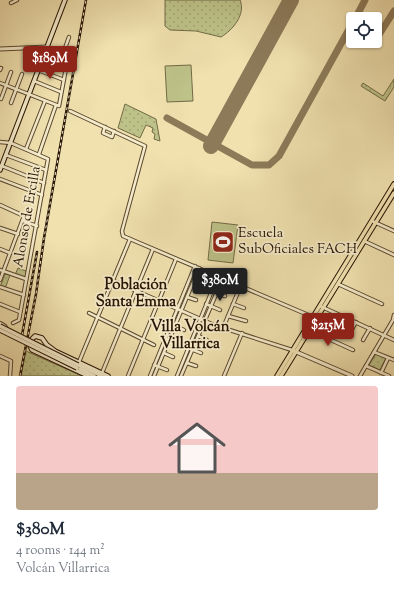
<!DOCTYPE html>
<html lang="en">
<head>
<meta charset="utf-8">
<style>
	:root { --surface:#fff; --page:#f6f6f7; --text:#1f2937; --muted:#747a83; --accent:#8f2418 }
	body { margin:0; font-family:"Sorts Mill Goudy",serif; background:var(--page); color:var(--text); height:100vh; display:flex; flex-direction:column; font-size:15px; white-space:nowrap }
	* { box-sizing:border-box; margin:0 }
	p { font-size:13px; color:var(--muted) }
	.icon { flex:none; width:22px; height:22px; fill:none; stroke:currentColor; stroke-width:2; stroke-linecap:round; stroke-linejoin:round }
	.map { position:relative; height:376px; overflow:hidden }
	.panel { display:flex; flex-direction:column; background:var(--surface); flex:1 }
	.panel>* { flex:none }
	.controls { position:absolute; left:346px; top:12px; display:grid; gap:8px }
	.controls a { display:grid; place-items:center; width:36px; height:36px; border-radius:4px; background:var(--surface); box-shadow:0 1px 3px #0004; font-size:20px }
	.price { position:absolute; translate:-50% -34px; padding:0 9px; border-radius:4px; background:var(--accent); color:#fff; font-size:13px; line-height:26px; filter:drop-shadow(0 1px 2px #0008) }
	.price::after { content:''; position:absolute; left:50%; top:24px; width:12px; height:9px; margin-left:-6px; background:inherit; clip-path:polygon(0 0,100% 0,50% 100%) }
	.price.selected { background:#222; color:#fff }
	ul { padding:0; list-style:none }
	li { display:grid; align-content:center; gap:8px; height:212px; padding:0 16px }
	li span { display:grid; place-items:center; height:124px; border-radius:4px; color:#555 }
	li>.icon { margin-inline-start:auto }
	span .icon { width:72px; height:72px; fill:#fffc; stroke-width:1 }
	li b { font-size:17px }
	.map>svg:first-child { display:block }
	.grass { fill:url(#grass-dots); stroke:#726a46 }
	.garden { fill:#bdc288; stroke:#726a46 }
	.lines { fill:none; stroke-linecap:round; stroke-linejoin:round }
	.taxiway { stroke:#8c7a59; stroke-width:7 }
	.runway { stroke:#8c7a59; stroke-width:16 }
	.minor-casing { stroke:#59462e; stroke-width:4.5 }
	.tertiary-casing { stroke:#59462e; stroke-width:5 }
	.secondary-casing { stroke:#271303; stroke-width:5.5 }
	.primary-casing { stroke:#271303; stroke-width:5.5 }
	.minor { stroke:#f5eccb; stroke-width:2.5 }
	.tertiary { stroke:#f5eccb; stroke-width:3 }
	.secondary { stroke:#f5eccb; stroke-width:3.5 }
	.primary { stroke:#f0e1af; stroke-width:3.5 }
	.rail-casing { stroke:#271303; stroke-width:2.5 }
	.rail { stroke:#f5eccb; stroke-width:1; stroke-dasharray:3; stroke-linecap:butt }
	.secondary-bridge-casing { stroke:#271303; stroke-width:5.5; stroke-linecap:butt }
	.secondary-bridge { stroke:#f5eccb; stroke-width:3.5 }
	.labels { text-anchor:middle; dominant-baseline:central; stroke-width:3.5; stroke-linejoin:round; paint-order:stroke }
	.street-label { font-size:14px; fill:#271303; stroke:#f5eccb }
	.poi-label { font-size:14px; fill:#271303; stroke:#f5eccb; text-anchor:start }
	.neighbourhood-label { font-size:15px; font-weight:bold; fill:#271303; stroke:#f5eccb }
</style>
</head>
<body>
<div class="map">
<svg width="394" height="376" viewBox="0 0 394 376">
	<defs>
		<pattern id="grass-dots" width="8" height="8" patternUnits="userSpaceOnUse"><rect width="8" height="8" fill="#bdc288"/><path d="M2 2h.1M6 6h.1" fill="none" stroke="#a2a674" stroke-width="1.8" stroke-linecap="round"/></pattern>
	</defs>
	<rect width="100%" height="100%" fill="#f0e1af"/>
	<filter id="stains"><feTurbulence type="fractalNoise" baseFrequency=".005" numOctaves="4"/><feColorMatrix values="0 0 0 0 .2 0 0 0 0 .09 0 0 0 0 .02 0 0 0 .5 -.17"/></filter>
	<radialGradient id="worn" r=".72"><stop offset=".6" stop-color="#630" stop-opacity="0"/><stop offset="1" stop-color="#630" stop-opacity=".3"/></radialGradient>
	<g class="grass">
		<path d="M 165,0 L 240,0 C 246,14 233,30 221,37 L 196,31 L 170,30 L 165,26 Z"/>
		<polygon points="394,79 394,87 385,101 361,86 363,83 383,96"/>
		<polygon points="125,104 156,119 160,141 154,139 155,134 152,132 153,128 146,125 140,138 118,128"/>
		<polygon points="18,268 26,271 25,278 15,275"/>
		<polygon points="5,274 10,275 5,289 0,287"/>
		<polygon points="26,351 82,376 21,376"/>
		<polygon points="376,354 386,358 380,370 369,365"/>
	</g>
	<g class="garden">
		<polygon points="191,65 193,101 167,102 165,66"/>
		<polygon points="212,222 238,225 233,263 208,260"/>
	</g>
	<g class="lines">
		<g class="taxiway">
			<polyline points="355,19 365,0"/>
			<polyline points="375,41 394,11"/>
			<polyline points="167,118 252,165 269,165 279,156 353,22"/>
		</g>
		<polyline class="runway" points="211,146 291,0"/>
		<g class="minor-casing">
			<g id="minor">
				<polyline points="11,3 17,0"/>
				<polyline points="59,65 69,37"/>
				<polyline points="0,70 1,68"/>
				<polyline points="38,70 64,80"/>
				<polyline points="34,81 61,92"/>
				<polyline points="0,83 59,106 66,68 42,59"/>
				<polyline points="1,99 11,72"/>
				<polyline points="11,103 22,74"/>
				<polyline points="70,111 145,146 122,231 123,236 313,317"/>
				<polyline points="105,127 103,133 112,137 114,131"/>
				<polyline points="0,142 11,143 48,159 19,320 13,323"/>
				<polyline points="26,149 45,101"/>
				<polyline points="39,154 56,105"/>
				<polyline points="6,155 46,170"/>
				<polyline points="2,166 44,183"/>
				<polyline points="0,179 42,195"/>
				<polyline points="0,205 24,216 0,280"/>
				<polyline points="23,221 37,226"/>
				<polyline points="372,221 394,231"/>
				<polyline points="0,228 18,234"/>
				<polyline points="364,241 394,255"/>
				<polyline points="0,249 10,253"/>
				<polyline points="0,270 26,279"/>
				<polyline points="107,278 214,325 292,350"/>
				<polyline points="193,283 201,287"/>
				<polyline points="338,284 382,304"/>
				<polyline points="0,287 24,295"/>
				<polyline points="216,293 225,296"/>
				<polyline points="187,297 196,300"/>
				<polyline points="0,304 20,312"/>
				<polyline points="206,304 220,310"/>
				<polyline points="233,304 244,308"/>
				<polyline points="320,306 394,340"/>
				<polyline points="89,313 154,345"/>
				<polyline points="228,316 246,321"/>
				<polyline points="0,323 5,326 7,329"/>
				<polyline points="175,326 184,330"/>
				<polyline points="335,327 342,316"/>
				<polyline points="223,328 241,285"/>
				<polyline points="309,330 353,350"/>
				<polyline points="349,334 356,322"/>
				<polyline points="198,336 207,340"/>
				<polyline points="165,338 178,343"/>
				<polyline points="363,340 370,328"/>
				<polyline points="188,348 201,353"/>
				<polyline points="374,352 394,360"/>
				<polyline points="164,353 173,357"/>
				<polyline points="0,356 11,361 10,376"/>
				<polyline points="79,362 130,239"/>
				<polyline points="187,363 196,366"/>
				<polyline points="154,365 167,370"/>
				<polyline points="366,366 389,376"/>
				<polyline points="102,373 153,249"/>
				<polyline points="381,373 388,358"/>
				<polyline points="128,376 176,259"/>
				<polyline points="150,376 195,266"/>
				<polyline points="154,376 199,268"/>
				<polyline points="177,376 218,276"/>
				<polyline points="181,376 223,278"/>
				<polyline points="224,376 242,333"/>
				<polyline points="360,376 393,320 394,315"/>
			</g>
		</g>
		<g class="tertiary-casing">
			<g id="tertiary">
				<polyline points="0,49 47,47"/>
				<polyline points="294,351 352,376"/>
			</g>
		</g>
		<g class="secondary-casing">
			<g id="secondary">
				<polyline points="0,170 65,0"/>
				<polyline points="78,365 102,376"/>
				<polyline points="80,369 94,376"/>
				<polyline points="88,376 32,350 30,346 31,340 35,336 42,338 47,345 55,351 108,376"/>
			</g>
		</g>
		<g class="primary-casing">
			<g id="primary">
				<polyline points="277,376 394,184"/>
				<polyline points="281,376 394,193"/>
			</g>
		</g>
		<use href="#minor" class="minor"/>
		<use href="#tertiary" class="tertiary"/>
		<use href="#secondary" class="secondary"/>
		<use href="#primary" class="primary"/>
		<g class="rail-casing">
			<g id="rail">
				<polyline points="21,341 37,252"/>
				<polyline points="20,376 36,294 44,238 86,0"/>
			</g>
		</g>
		<use href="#rail" class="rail"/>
		<g class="secondary-bridge-casing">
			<g id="secondary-bridge">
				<polyline points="0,326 78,365"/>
				<polyline points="0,330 77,368"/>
			</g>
		</g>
		<use href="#secondary-bridge" class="secondary-bridge"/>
	</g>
	<defs>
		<g id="stadium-square" transform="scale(1.15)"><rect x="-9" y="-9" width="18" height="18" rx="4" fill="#8f2418" stroke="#f5eccb"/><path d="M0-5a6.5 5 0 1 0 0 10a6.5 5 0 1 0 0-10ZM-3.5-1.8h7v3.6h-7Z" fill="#fff"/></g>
	</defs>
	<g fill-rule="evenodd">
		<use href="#stadium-square" x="223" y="242"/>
	</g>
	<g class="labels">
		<g class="street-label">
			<text transform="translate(28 217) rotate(-80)">Alonso de Ercilla</text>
		</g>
		<g class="poi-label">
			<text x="238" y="234">Escuela<tspan x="238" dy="16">SubOficiales FACH</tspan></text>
		</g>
		<g class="neighbourhood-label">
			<text x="136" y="285">Población<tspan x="136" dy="17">Santa Emma</tspan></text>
			<text x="190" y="327">Villa Volcán<tspan x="190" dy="17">Villarrica</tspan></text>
		</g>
	</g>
	<rect width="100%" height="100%" filter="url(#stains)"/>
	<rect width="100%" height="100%" fill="url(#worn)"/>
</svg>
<div class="controls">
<a><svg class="icon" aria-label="locate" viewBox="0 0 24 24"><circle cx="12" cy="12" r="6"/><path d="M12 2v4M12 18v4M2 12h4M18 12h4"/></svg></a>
</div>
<b class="price" style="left:50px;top:80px">$189M</b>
<b class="price selected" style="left:220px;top:302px">$380M</b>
<b class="price" style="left:328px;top:347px">$215M</b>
</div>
<section class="panel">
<ul>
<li><span style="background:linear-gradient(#f6c9c9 70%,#b9a48a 0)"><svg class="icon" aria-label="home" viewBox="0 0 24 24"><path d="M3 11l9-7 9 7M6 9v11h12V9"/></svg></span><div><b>$380M</b><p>4 rooms · 144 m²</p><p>Volcán Villarrica</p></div></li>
</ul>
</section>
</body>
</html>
